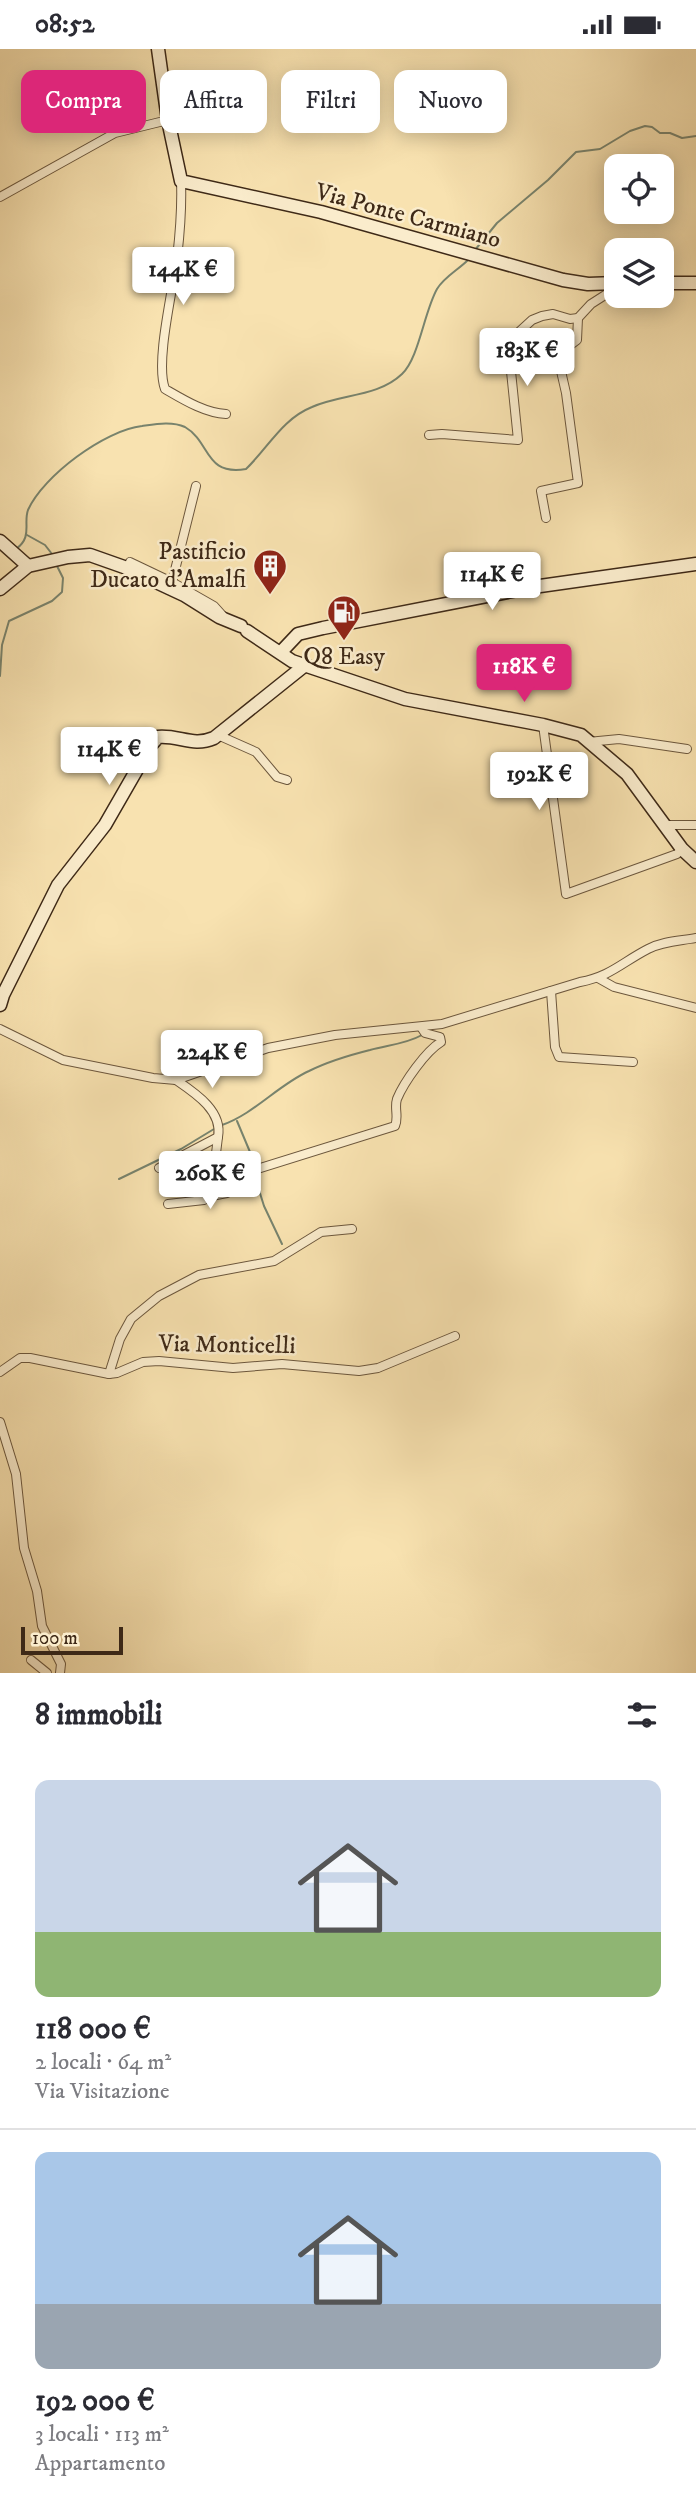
<!DOCTYPE html>
<html lang="it">
<head>
<meta charset="utf-8">
<style>
	:root { --surface:#fff; --page:#f7f7f7; --text:#2b2b33; --muted:#7c7c81; --line:#e1e1e2; --accent:#db2777 }
	body { margin:0; font-family:"IM FELL DW Pica",serif; background:var(--page); color:var(--text); height:100vh; display:flex; flex-direction:column; font-size:26px; white-space:nowrap }
	* { box-sizing:border-box; margin:0 }
	p { font-size:23px; color:var(--muted) }
	.icon { flex:none; width:38px; height:38px; fill:none; stroke:currentColor; stroke-width:2; stroke-linecap:round; stroke-linejoin:round }
	.map { position:relative; height:1624px; overflow:hidden }
	.drawer { display:flex; flex-direction:column; background:var(--surface); flex:1 }
	.drawer>* { flex:none }
	.hud { position:absolute; left:21px; top:21px; width:654px; height:63px; display:flex; gap:14px }
	.controls { position:absolute; left:604px; top:105px; display:grid; gap:14px }
	.controls a { display:grid; place-items:center; width:70px; height:70px; border-radius:14px; background:var(--surface); box-shadow:0 4px 18px #0003; font-size:35px }
	.scale { position:absolute; left:21px; bottom:18px; width:102px; box-sizing:border-box; padding-left:7px; border:4px solid #3e2917; border-top:0; font-size:19px; line-height:24px; white-space:nowrap; color:#3e2917; -webkit-text-stroke:5px #faeccc; paint-order:stroke }
	.price { position:absolute; translate:-50% -60px; padding:0 16px; border-radius:7px; background:#fff; color:#222; font-size:23px; line-height:46px; filter:drop-shadow(0 2px 4px #0008) }
	.price::after { content:''; position:absolute; left:50%; top:42px; width:21px; height:16px; margin-left:-10px; background:inherit; clip-path:polygon(0 0,100% 0,50% 100%) }
	.price.current { background:var(--accent); color:#fff }
	ul { padding:0; list-style:none }
	li { display:grid; align-content:center; gap:14px; height:371px; padding:0 35px }
	li+li { border-top:2px solid var(--line) }
	li span { display:grid; place-items:center; height:217px; border-radius:14px; color:#555 }
	li>.icon { margin-inline-start:auto }
	span .icon { width:126px; height:126px; fill:#fffc; stroke-width:1 }
	li b { font-size:30px }
	h2 { display:flex; justify-content:space-between; align-items:center; height:84px; padding:0 35px; font-size:30px }
	.pill { padding:0 24px; border-radius:14px; background:var(--surface); box-shadow:0 4px 18px #0003; font-size:24px; line-height:63px }
	.pill.current { background:var(--accent); color:#fff }
	.status { display:flex; justify-content:space-between; align-items:center; height:49px; padding:0 35px; background:var(--surface); direction:ltr }
	.status svg { height:19px; fill:currentColor }
	.map>svg:first-child { display:block }
	.lines { fill:none; stroke-linecap:round; stroke-linejoin:round }
	.stream { stroke:#78836d; stroke-width:2 }
	.street-casing { stroke:#6c573d; stroke-width:10 }
	.secondary-casing { stroke:#3e2917; stroke-width:15 }
	.street { stroke:#faeccc; stroke-width:8 }
	.secondary { stroke:#faeccc; stroke-width:12 }
	.labels { text-anchor:middle; dominant-baseline:central; stroke-width:5; stroke-linejoin:round; paint-order:stroke }
	.street-label { font-size:24px; fill:#3e2917; stroke:#faeccc }
	.poi-label { font-size:24px; fill:#3e2917; stroke:#faeccc; text-anchor:end }
</style>
</head>
<body>
<div class="status"><b>08:52</b><svg viewBox="0 0 49 12"><path d="M0 12V9h3v3zM5 12V6h3v6zM10 12V3h3v9zM15 12V0h3v12zM26 1h20v11H26zM47 4h2v5h-2z"/></svg></div>
<div class="map">
<svg width="696" height="1624" viewBox="0 0 696 1624">
	<rect width="100%" height="100%" fill="#f8e2b0"/>
	<filter id="stains"><feTurbulence type="fractalNoise" baseFrequency=".00286" numOctaves="4"/><feColorMatrix values="0 0 0 0 .2 0 0 0 0 .09 0 0 0 0 .02 0 0 0 .5 -.17"/></filter>
	<radialGradient id="worn" r=".72"><stop offset=".6" stop-color="#630" stop-opacity="0"/><stop offset="1" stop-color="#630" stop-opacity=".3"/></radialGradient>
	<g class="lines">
		<g class="stream">
			<polyline points="475,201 497,174 548,131 576,103 600,100 630,82 645,77 652,78 660,84 670,84 682,89 696,87"/>
			<polyline points="27,486 45,496 52,505"/>
			<path d="M 16,500 C 33,488 23,474 28,461 C 43,427 105,381 142,377 C 156,375 172,372 185,378 C 211,393 204,427 246,420 C 268,399 282,370 312,358 C 341,345 378,348 402,325 C 419,309 424,263 437,240 C 444,228 458,221 468,211"/>
			<polyline points="0,627 2,596 9,572 52,552 62,543 63,529 57,517"/>
			<polyline points="237,1072 250,1103 253,1120"/>
			<path d="M 222,1076 C 254,1065 278,1036 309,1022 C 327,1013 350,1006 370,1001 C 388,996 406,995 422,986"/>
			<polyline points="254,1125 264,1157 282,1195"/>
			<polyline points="119,1130 181,1100 214,1080"/>
		</g>
		<g class="street-casing">
			<g id="street">
				<path d="M 181,132 C 182,158 180,184 177,209 C 173,241 155,313 165,340 C 184,351 205,364 226,365"/>
				<polyline points="0,148 115,84 168,71"/>
				<polyline points="429,386 442,385 518,391 508,293 532,271 542,267 553,265 570,270 578,269 591,255 616,239"/>
				<polyline points="196,437 172,533 214,557 223,567"/>
				<polyline points="546,469 541,442 578,434 566,344 558,309 561,303 577,291 578,269"/>
				<polyline points="130,513 172,533"/>
				<polyline points="543,676 566,845 677,805 682,800"/>
				<polyline points="220,687 256,703 277,728 287,731"/>
				<polyline points="588,693 619,690 687,700"/>
				<polyline points="664,776 696,776"/>
				<polyline points="598,929 614,938 696,959"/>
				<polyline points="551,942 555,998 559,1008 633,1013"/>
				<path d="M 0,980 L 63,1011 L 153,1029 L 176,1031 L 268,999 L 335,986 L 442,975 L 580,933 C 611,927 621,914 648,900 C 663,892 680,892 696,889"/>
				<path d="M 159,1119 L 218,1088 C 223,1062 195,1044 176,1031"/>
				<path d="M 251,1122 L 395,1077 C 399,1068 394,1059 397,1050 C 404,1033 426,1002 441,993 L 440,988 L 425,984 L 421,978"/>
				<polyline points="211,1145 218,1088"/>
				<polyline points="168,1155 204,1151 211,1145 211,1147 227,1144"/>
				<polyline points="0,1323 20,1309 30,1309 109,1325 117,1324 143,1313 159,1312 233,1319 282,1315 359,1322 378,1319 455,1287"/>
				<polyline points="109,1325 120,1290 131,1270 159,1247 199,1226 274,1212 321,1183 352,1180"/>
				<polyline points="0,1373 16,1425 24,1499 37,1542 42,1577 61,1615 60,1624"/>
				<polyline points="31,1611 47,1624"/>
			</g>
		</g>
		<g class="secondary-casing">
			<g id="secondary">
				<polyline points="158,0 168,71 181,132 321,163 563,231 588,235 616,234"/>
				<polyline points="662,234 696,234"/>
				<polyline points="0,492 28,517"/>
				<polyline points="0,540 28,517 68,508 90,506 124,518 184,546 219,568 241,577"/>
				<polyline points="247,582 292,612 405,650 543,676 581,686 627,725 682,800 696,813"/>
				<polyline points="281,603 298,585 323,579 533,538 696,515"/>
				<path d="M 0,956 L 3,946 L 58,836 L 105,776 L 151,696 L 158,688 C 179,686 193,698 214,689 L 304,617"/>
			</g>
		</g>
		<use href="#street" class="street"/>
		<use href="#secondary" class="secondary"/>
	</g>
	<defs>
		<g id="building-pin" transform="scale(1.75)"><path d="M0 17L-7.5 6A9.5 9.5 0 1 1 7.5 6Z" fill="#8f2418" stroke="#faeccc"/><path d="M-4-6H4V6H1V3H-1V6H-4ZM-2.5-4.3h1.7v1.8h-1.7ZM.8-4.3h1.7v1.8H.8ZM-2.5-1h1.7V.8h-1.7ZM.8-1h1.7V.8H.8Z" fill="#fff"/></g>
		<g id="fuel-pin" transform="scale(1.75)"><path d="M0 17L-7.5 6A9.5 9.5 0 1 1 7.5 6Z" fill="#8f2418" stroke="#faeccc"/><path d="M-5.5-6h7V0h2V4h1.3V-2.5L3-4.5l.8-.8L6-3V5H2.5V1h-1V6h-7ZM-4.2-4.7v3.2H.2V-4.7Z" fill="#fff"/></g>
	</defs>
	<g fill-rule="evenodd">
		<use href="#building-pin" x="270" y="517"/>
		<use href="#fuel-pin" x="344" y="563"/>
	</g>
	<g class="labels">
		<g class="street-label">
			<text transform="translate(408 167) rotate(15)">Via Ponte Carmiano</text>
			<text transform="translate(227 1296) rotate(1)">Via Monticelli</text>
		</g>
		<g class="poi-label">
			<text x="246" y="503">Pastificio<tspan x="246" dy="28">Ducato d'Amalfi</tspan></text>
			<text x="344" y="608" text-anchor="middle">Q8 Easy</text>
		</g>
	</g>
	<rect width="100%" height="100%" filter="url(#stains)"/>
	<rect width="100%" height="100%" fill="url(#worn)"/>
</svg>
<div class="controls">
<a><svg class="icon" aria-label="locate" viewBox="0 0 24 24"><circle cx="12" cy="12" r="6"/><path d="M12 2v4M12 18v4M2 12h4M18 12h4"/></svg></a>
<a><svg class="icon" aria-label="layers" viewBox="0 0 24 24"><path d="M12 4l9 5-9 5-9-5zM3 14l9 5 9-5"/></svg></a>
</div>
<div class="scale">100 m</div>
<b class="price" style="left:183px;top:258px">144K €</b>
<b class="price" style="left:527px;top:339px">183K €</b>
<b class="price" style="left:492px;top:563px">114K €</b>
<b class="price current" style="left:524px;top:655px">118K €</b>
<b class="price" style="left:109px;top:738px">114K €</b>
<b class="price" style="left:539px;top:763px">192K €</b>
<b class="price" style="left:212px;top:1041px">224K €</b>
<b class="price" style="left:210px;top:1162px">260K €</b>
<div class="hud">
<a class="pill current">Compra</a>
<a class="pill">Affitta</a>
<a class="pill">Filtri</a>
<a class="pill">Nuovo</a>
</div>
</div>
<section class="drawer">
<h2>8 immobili<svg class="icon" aria-label="filters" viewBox="0 0 24 24"><path d="M4 7h16M4 17h16"/><circle cx="9" cy="7" r="2"/><circle cx="15" cy="17" r="2"/></svg></h2>
<ul>
<li><span style="background:linear-gradient(#c9d6e8 70%,#8fb573 0)"><svg class="icon" aria-label="home" viewBox="0 0 24 24"><path d="M3 11l9-7 9 7M6 9v11h12V9"/></svg></span><div><b>118 000 €</b><p>2 locali · 64 m²</p><p>Via Visitazione</p></div></li>
<li><span style="background:linear-gradient(#a9c7e8 70%,#9aa5b1 0)"><svg class="icon" aria-label="home" viewBox="0 0 24 24"><path d="M3 11l9-7 9 7M6 9v11h12V9"/></svg></span><div><b>192 000 €</b><p>3 locali · 113 m²</p><p>Appartamento</p></div></li>
</ul>
</section>
</body>
</html>
